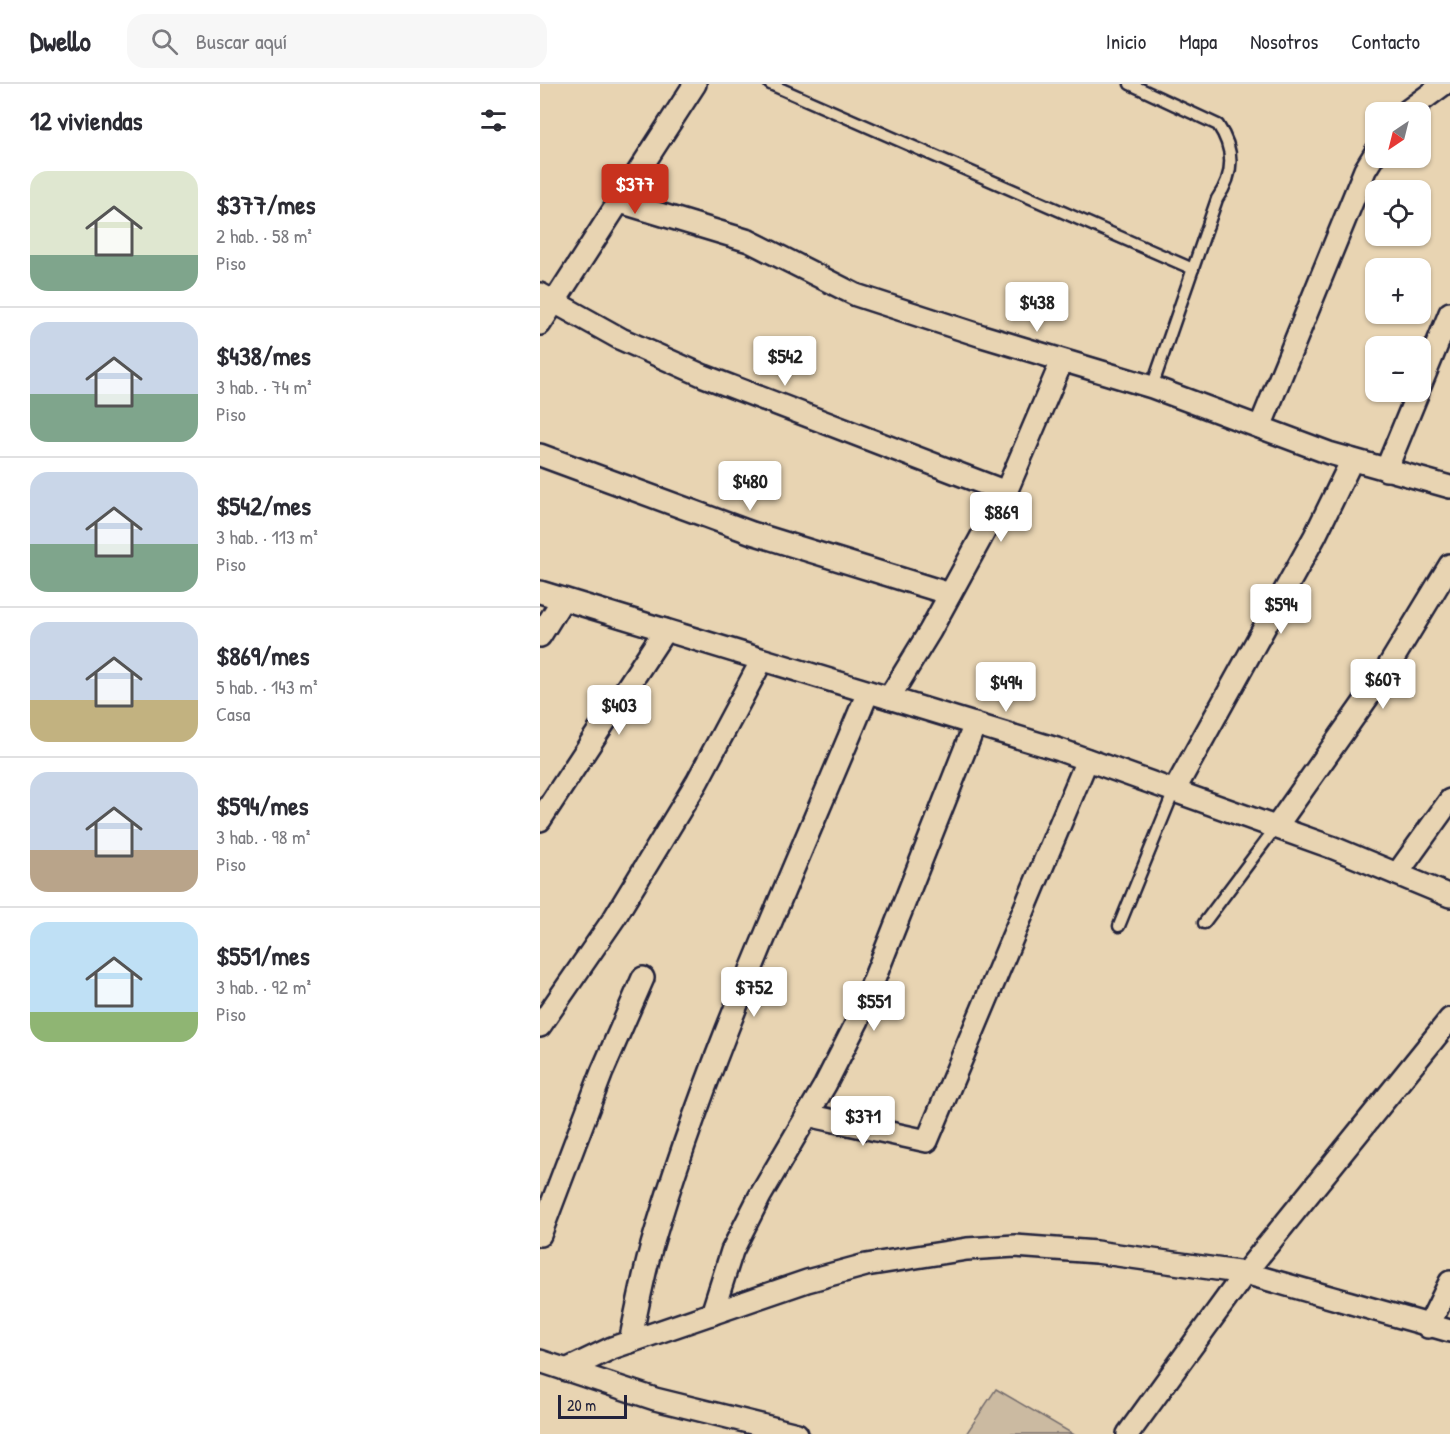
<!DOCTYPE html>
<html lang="es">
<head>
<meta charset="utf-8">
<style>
	:root { --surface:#fff; --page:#f7f7f7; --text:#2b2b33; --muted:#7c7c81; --line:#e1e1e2; --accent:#c8321e }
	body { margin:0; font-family:"Patrick Hand",sans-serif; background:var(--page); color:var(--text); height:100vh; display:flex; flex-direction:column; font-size:22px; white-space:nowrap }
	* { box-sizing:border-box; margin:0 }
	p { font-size:20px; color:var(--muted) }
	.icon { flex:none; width:33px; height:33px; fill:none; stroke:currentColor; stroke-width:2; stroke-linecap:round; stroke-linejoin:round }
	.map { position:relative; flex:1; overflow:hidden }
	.drawer { display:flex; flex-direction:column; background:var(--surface); width:540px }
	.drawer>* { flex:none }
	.needle { width:39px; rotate:215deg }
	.fabs { position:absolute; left:825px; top:18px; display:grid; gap:12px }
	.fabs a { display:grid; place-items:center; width:66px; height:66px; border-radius:12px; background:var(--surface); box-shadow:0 2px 4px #0004; font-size:30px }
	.scale { position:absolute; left:18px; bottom:15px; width:69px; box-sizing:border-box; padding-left:6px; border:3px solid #22223b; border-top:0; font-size:16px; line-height:21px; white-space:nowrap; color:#22223b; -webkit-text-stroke:4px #e8d4b2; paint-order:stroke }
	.price { position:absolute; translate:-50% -51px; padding:0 14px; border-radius:6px; background:#fff; color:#222; font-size:20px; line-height:39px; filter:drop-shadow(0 2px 3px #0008) }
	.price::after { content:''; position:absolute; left:50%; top:36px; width:18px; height:14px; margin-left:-9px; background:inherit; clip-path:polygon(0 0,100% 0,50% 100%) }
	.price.current { background:var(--accent); color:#fff }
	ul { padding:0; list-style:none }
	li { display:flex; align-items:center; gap:18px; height:150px; padding:0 30px }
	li+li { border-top:2px solid var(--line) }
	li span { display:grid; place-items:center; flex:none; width:168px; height:120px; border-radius:18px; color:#555 }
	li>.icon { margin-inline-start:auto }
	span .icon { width:72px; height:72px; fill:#fffc; stroke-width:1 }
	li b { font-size:26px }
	h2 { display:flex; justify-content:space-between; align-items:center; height:72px; padding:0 30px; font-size:26px }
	header { display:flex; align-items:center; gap:36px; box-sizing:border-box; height:84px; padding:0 30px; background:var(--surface); border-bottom:2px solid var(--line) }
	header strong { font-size:28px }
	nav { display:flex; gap:33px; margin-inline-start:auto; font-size:21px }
	.search { width:420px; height:54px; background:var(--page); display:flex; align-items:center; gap:15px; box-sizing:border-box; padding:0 21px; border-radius:18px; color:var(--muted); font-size:22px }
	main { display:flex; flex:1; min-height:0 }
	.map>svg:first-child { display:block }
	.green { fill:#cbbaa1; stroke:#766e6e; stroke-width:1.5 }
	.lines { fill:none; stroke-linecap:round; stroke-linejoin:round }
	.lane-casing { stroke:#22223b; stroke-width:15 }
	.street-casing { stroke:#22223b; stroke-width:26 }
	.lane { stroke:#e8d4b2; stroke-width:10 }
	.street { stroke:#e8d4b2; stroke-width:21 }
</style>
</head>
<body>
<header>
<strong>Dwello</strong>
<div class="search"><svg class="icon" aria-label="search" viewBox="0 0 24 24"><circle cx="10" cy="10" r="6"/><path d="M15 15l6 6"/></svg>Buscar aquí</div>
<nav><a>Inicio</a><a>Mapa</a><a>Nosotros</a><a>Contacto</a></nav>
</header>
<main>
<section class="drawer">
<h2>12 viviendas<svg class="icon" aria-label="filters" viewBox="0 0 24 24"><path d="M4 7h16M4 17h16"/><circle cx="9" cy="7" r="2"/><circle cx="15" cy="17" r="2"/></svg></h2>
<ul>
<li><span style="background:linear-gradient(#dfe7d0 70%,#7fa58c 0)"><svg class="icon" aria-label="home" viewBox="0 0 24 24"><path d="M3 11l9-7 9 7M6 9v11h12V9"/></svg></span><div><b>$377/mes</b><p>2 hab. · 58 m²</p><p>Piso</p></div></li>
<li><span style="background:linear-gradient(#c9d6e8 60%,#7fa58c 0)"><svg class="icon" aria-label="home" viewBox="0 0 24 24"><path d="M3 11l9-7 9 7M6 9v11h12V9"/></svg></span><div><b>$438/mes</b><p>3 hab. · 74 m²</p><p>Piso</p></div></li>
<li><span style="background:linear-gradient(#c9d6e8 60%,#7fa58c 0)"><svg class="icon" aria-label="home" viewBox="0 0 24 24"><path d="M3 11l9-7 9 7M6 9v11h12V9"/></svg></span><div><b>$542/mes</b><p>3 hab. · 113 m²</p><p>Piso</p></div></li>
<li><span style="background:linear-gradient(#c9d6e8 65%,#c2b280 0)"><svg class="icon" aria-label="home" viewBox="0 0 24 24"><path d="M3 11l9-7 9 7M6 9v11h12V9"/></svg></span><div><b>$869/mes</b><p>5 hab. · 143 m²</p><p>Casa</p></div></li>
<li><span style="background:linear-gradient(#c9d6e8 65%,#b9a48a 0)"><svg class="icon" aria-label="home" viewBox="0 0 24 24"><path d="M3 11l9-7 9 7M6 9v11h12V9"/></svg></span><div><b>$594/mes</b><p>3 hab. · 98 m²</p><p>Piso</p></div></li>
<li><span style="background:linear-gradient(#bfe0f5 75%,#8fb573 0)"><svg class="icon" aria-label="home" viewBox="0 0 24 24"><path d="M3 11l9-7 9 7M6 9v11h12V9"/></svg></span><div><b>$551/mes</b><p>3 hab. · 92 m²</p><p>Piso</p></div></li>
</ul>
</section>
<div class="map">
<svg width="910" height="1350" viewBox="0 0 910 1350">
	<rect width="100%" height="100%" fill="#e8d4b2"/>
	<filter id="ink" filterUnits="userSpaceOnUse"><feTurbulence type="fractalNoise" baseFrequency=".0167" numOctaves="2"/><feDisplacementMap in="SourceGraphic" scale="12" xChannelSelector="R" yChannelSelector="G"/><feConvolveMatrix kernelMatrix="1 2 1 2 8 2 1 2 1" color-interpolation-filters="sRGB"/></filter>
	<g filter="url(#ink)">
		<polygon class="green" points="456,1305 533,1350 426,1350"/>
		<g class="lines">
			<g class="lane-casing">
				<g id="lane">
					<polyline points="230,0 653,185"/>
					<path d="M 590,0 L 678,41 C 695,66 694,91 677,115 L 612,303"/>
					<polyline points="664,839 736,743"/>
					<polyline points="579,842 634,707"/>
				</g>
			</g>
			<g class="street-casing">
				<g id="street">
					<polyline points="866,28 904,0"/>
					<polyline points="80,118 209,157 316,211 442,252 612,303 789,369 910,403"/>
					<polyline points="0,210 81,255 164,292 466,408"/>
					<polyline points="0,240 155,0"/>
					<polyline points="880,302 910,229"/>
					<polyline points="720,343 825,86 836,68"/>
					<polyline points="0,371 212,449 410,510"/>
					<polyline points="846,386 878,308"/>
					<polyline points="0,508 520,666 794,764 910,812"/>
					<polyline points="0,552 23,515"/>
					<polyline points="349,614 390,547 466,408 522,277"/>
					<polyline points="634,707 775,452 812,376"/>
					<polyline points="0,736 125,546"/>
					<polyline points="736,743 842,593 910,481"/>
					<polyline points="857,790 910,716"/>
					<polyline points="0,942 75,833 157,698 222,576"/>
					<polyline points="267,1031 387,1057 547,676"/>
					<polyline points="0,1151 62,988 103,894"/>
					<polyline points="172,1230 192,1167 220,1112 285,1001 318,936 435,640"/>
					<polyline points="888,1243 910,1198"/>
					<path d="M 90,1258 C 97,1226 103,1192 112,1161 C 167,973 253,789 328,608"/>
					<polyline points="0,1277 115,1315 257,1350"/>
					<polyline points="26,1286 72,1264 267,1197 326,1181 427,1165 475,1162 556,1168 705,1189 910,1247"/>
					<polyline points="588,1350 705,1189 910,935"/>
				</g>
			</g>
			<use href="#lane" class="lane"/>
			<use href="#street" class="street"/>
		</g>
	</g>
</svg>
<div class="fabs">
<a><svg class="needle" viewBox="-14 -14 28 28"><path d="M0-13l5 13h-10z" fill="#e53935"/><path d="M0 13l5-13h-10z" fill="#7c7c81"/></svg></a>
<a><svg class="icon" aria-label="locate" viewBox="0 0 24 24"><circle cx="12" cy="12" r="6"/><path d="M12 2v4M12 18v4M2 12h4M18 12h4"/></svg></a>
<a>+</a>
<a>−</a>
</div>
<div class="scale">20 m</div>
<b class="price current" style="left:95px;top:131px">$377</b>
<b class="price" style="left:497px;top:249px">$438</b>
<b class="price" style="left:245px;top:303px">$542</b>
<b class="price" style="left:210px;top:428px">$480</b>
<b class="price" style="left:461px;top:459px">$869</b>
<b class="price" style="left:741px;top:551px">$594</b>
<b class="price" style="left:843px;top:626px">$607</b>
<b class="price" style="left:466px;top:629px">$494</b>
<b class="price" style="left:79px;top:652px">$403</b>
<b class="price" style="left:214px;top:934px">$752</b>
<b class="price" style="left:334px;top:948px">$551</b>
<b class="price" style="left:323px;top:1063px">$371</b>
</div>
</main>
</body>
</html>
